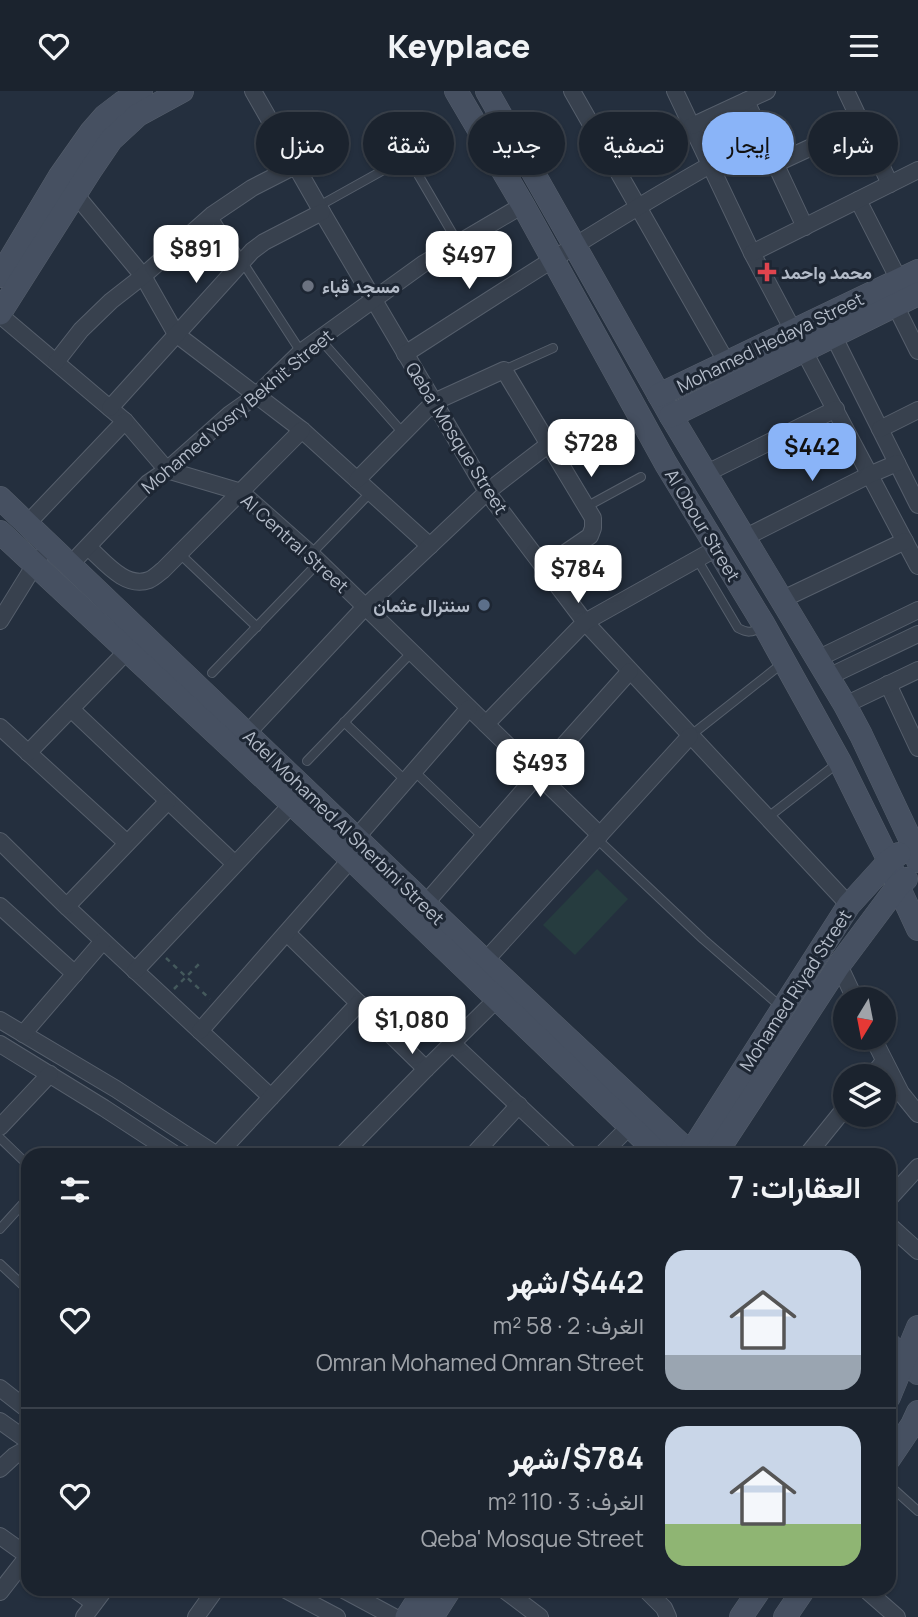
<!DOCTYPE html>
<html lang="ar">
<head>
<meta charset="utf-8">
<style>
	:root { --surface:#1b232e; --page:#242b36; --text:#f1f3f6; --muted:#a0a4aa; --line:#39404a; --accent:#8ab4f8 }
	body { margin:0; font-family:Manrope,Vazirmatn,sans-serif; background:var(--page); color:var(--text); direction:rtl; height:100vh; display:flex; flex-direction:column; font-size:26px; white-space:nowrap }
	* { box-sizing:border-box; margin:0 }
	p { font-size:23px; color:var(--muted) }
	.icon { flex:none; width:38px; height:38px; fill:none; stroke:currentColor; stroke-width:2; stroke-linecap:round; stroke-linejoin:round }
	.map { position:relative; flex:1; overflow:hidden; direction:ltr }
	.sheet { position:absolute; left:21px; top:1057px; width:875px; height:448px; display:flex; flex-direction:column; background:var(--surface); border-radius:21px; box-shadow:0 2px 5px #0004,0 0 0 2px var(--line); direction:rtl }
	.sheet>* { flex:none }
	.banner { position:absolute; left:21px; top:21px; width:877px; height:63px; direction:rtl; display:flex; gap:14px }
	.needle { width:46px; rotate:190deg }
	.fabs { position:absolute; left:833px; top:896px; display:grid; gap:14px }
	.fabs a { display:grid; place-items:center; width:63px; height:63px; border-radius:50%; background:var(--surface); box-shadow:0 2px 5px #0004,0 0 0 2px var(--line); font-size:35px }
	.price { position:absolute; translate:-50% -60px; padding:0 16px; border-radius:14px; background:#fff; color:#222; font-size:23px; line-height:46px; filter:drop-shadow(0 2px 4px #0008) }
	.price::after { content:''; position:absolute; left:50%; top:42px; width:21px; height:16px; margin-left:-10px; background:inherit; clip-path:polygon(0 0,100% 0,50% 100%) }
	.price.selected { background:var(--accent); color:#111 }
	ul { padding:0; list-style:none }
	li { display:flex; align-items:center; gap:21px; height:175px; padding:0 35px }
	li+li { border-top:2px solid var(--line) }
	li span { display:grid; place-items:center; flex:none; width:196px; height:140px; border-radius:21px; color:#555 }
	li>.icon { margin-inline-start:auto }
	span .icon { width:84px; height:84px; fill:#fffc; stroke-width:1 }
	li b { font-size:30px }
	h2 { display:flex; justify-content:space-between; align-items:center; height:84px; padding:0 35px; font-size:30px }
	.chip { padding:0 24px; border-radius:32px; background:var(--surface); box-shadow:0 2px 5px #0004,0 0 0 2px var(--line); font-size:24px; line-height:63px }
	.chip.selected { background:var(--accent); color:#111 }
	header { display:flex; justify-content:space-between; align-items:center; height:91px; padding:0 35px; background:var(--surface); font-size:32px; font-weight:800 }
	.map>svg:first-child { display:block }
	.green { fill:#263c3f }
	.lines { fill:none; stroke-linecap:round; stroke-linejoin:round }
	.lane-casing { stroke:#565f6c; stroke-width:10 }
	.street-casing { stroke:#565f6c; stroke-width:18 }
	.secondary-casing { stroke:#565f6c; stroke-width:24 }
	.path { stroke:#44595c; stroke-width:2.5; stroke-dasharray:5 5; stroke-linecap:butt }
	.lane { stroke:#38414e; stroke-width:8 }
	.street { stroke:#38414e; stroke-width:16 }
	.secondary { stroke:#465061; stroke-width:23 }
	.health-dot { fill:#e0444e; stroke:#1d2633; stroke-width:2.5 }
	.worship-dot { fill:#6b7280; stroke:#1d2633; stroke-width:2.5 }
	.service-dot { fill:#5c6f8a; stroke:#1d2633; stroke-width:2.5 }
	.labels { text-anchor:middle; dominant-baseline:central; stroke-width:6; stroke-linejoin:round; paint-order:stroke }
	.poi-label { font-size:18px; font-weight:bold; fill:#b4bcc9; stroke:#1d2633; text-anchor:start }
	.street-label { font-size:18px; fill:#b4bcc9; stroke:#1d2633 }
</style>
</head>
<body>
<header><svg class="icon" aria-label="menu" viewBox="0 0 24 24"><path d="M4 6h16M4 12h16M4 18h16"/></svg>Keyplace<svg class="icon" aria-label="heart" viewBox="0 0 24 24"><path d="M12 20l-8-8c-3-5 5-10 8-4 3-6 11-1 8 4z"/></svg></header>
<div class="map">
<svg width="918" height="1526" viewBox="0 0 918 1526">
	<rect width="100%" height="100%" fill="#242f3e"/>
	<polygon class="green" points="597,778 628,808 575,864 543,834"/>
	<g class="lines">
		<g class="lane-casing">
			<g id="lane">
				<polyline points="319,115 389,76 403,75 416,80 458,152"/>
				<polyline points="212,124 301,261"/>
				<polyline points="320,248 403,342"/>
				<polyline points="504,279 553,257"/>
				<polyline points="586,416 641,386"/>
				<polyline points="179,462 257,536"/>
				<polyline points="311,463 371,401"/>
				<path d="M 697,468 L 738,537 C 747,542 752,542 761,536"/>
				<polyline points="212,582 319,471"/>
				<polyline points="344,631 406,690"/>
				<polyline points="690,645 784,571"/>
				<polyline points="307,670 412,561"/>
				<polyline points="414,680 483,746"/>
				<polyline points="767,727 839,671"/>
				<polyline points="597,748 703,848 781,916"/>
				<polyline points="0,1047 28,1074"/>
				<polyline points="0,1138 28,1107"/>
				<polyline points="0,1173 28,1199"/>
				<polyline points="889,1394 918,1420"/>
			</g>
		</g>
		<g class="street-casing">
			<g id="street">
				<polyline points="253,0 322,121 487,401 585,531 849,814"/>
				<polyline points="572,0 727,272"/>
				<polyline points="675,0 752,162 918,475"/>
				<polyline points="846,0 890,93"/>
				<polyline points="746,10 805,136"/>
				<polyline points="692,35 767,0"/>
				<polyline points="775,73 861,33"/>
				<polyline points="71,98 143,185 176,243 302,339 430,455"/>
				<polyline points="858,109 899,189"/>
				<polyline points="752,162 918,79"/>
				<polyline points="895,214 918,260"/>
				<polyline points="0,224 125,330 167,379 241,401 311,463 600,744"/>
				<polyline points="830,238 918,414"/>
				<path d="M 405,263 C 506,198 606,133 710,74"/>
				<polyline points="56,271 81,239 111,210 143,185 212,124 252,97 295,75"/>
				<polyline points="110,317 252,160 264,151 322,121"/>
				<polyline points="880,338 918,319"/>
				<polyline points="705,383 836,318"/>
				<polyline points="357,389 434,311 504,279 593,427 593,437 590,445 543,477"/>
				<polyline points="27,433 125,330"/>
				<polyline points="744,447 869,384 897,372"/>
				<path d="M 88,456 C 104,470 125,498 149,489 C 154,487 159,482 163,479 L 302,339"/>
				<polyline points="70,474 148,392 167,379 230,323 257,304 301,261 423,173 523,114"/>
				<polyline points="781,509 905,450"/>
				<polyline points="0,530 39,467"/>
				<polyline points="817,568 918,519"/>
				<polyline points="828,586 918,543"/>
				<polyline points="888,593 918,657"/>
				<polyline points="845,614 918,579"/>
				<polyline points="71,618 235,773"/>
				<polyline points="486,633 585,531 717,457"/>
				<polyline points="0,636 127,752"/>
				<polyline points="241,649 365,516 487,401 549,353"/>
				<polyline points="28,662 127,560"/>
				<polyline points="356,747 469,617"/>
				<polyline points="0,750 68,817 271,1006"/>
				<polyline points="425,813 538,683 630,580"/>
				<polyline points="0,815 75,883"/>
				<polyline points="67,815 168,710"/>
				<polyline points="287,842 426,978"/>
				<polyline points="485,870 690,645"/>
				<polyline points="839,874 855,908"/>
				<polyline points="135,880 292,713"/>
				<polyline points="0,929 116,998 217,1064"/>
				<polyline points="200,940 351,768"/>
				<polyline points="23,943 103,850"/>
				<polyline points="873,947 901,1002 918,1023"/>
				<polyline points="452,952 571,1064"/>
				<polyline points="0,953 104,1017 176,1064"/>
				<polyline points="872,985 884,970"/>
				<polyline points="0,1036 50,983"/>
				<polyline points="217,1064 359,912"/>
				<polyline points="342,1064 426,978 504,901"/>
				<polyline points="473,1064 519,1014"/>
				<polyline points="601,1064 630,1035"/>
				<polyline points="807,1064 845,1017"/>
				<polyline points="889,1108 918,1076"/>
				<polyline points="889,1134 918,1160"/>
				<polyline points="0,1297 28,1319"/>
				<polyline points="0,1330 28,1350"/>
				<polyline points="0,1378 14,1365 28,1357"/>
				<polyline points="0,1445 28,1465"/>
				<polyline points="74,1498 94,1512"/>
				<polyline points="284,1498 337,1526"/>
				<polyline points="342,1498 394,1526"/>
				<polyline points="503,1498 540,1526"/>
				<polyline points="645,1498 664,1517 668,1526"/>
				<polyline points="865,1498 897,1526"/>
				<polyline points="0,1501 28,1465"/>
				<polyline points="84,1526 105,1498"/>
				<polyline points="196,1526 216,1498"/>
			</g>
		</g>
		<g class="secondary-casing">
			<g id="secondary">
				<polyline points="456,0 523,114 666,373 764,534 840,671 889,770 898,795 918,838"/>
				<polyline points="487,0 671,325 845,614 861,644 912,752 918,770"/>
				<polyline points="0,185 60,85 91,41 105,25 122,12 141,0"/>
				<polyline points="0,222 90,80 111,49 138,24 182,0"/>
				<polyline points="659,304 918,180"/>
				<polyline points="671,325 918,203"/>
				<polyline points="0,407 489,874 690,1062"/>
				<polyline points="0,441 351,768 660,1064"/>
				<polyline points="689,1064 849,814 889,770 899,763"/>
				<polyline points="715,1064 839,874 898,795 906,788"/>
				<polyline points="889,1253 918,1282"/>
				<polyline points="889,1306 918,1236"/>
				<polyline points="889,1368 912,1334 918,1321"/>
				<polyline points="407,1526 425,1498"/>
				<polyline points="432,1526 450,1498"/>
				<polyline points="741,1526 760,1498"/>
				<polyline points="785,1526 804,1498"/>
			</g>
		</g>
		<g class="path">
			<polyline points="166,867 210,908"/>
			<polyline points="174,898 199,873"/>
		</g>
		<use href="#lane" class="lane"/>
		<use href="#street" class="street"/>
		<use href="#secondary" class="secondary"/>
	</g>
	<path class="health-dot" d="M763.5 170.5h7v7h7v7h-7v7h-7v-7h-7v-7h7z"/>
	<circle class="worship-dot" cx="308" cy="195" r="7"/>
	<circle class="service-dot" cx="484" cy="514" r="7"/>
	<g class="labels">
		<g class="poi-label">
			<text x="781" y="181">محمد واحمد</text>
			<text x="322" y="195">مسجد قباء</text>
			<text x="470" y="514" text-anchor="end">سنترال عثمان</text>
		</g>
		<g class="street-label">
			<text transform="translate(770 251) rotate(-26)">Mohamed Hedaya Street</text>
			<text transform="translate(237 320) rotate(-40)">Mohamed Yosry Bekhit Street</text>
			<text transform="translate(457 347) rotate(58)">Qeba' Mosque Street</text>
			<text transform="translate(703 434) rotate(59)">Al Obour Street</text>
			<text transform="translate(295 452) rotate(42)">Al Central Street</text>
			<text transform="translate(344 736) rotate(44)">Adel Mohamed Al Sherbini Street</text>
			<text transform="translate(795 899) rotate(-57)">Mohamed Riyad Street</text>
		</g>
	</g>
</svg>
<div class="fabs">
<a><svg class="needle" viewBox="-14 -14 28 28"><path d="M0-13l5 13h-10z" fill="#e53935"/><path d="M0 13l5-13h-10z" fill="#a0a4aa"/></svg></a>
<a><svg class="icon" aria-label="layers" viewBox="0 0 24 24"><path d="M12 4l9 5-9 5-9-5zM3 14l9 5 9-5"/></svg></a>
</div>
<b class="price" style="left:196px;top:194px">$891</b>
<b class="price" style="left:469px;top:200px">$497</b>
<b class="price" style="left:591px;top:388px">$728</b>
<b class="price selected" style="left:812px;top:392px">$442</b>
<b class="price" style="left:578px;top:514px">$784</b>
<b class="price" style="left:540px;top:708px">$493</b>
<b class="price" style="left:412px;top:965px">$1,080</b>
<div class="banner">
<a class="chip">شراء</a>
<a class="chip selected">إيجار</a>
<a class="chip">تصفية</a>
<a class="chip">جديد</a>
<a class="chip">شقة</a>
<a class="chip">منزل</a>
</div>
<section class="sheet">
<h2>العقارات: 7<svg class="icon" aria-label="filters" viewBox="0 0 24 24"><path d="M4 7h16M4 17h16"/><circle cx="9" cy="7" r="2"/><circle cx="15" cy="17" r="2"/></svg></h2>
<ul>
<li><span style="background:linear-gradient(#c9d6e8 75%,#9aa5b1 0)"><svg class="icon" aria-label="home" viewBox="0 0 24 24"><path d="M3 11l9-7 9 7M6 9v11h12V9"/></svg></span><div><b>$442/شهر</b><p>الغرف: 2 · 58 m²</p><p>Omran Mohamed Omran Street</p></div><svg class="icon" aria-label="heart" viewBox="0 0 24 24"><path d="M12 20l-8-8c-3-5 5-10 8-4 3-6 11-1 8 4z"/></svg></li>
<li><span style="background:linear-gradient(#c9d6e8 70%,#8fb573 0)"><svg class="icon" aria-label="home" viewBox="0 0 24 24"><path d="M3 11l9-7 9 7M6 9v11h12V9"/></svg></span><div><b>$784/شهر</b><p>الغرف: 3 · 110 m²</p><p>Qeba' Mosque Street</p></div><svg class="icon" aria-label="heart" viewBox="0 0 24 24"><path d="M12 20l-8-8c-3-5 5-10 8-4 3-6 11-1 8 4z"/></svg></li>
</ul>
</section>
</div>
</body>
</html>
